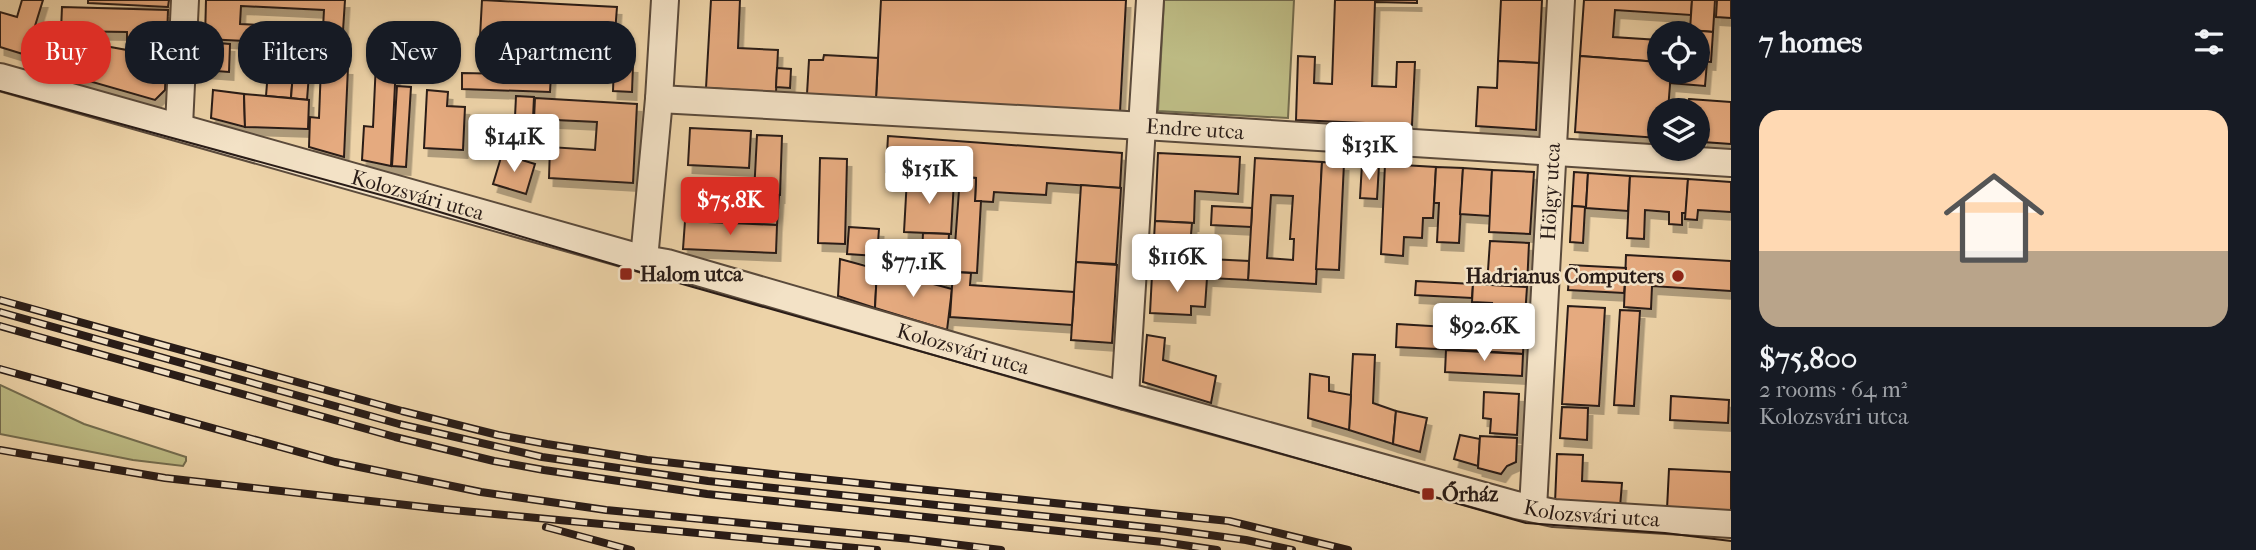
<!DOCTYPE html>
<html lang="en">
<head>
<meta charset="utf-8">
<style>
	:root { --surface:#171b24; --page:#242831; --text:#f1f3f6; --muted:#9ea1a6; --line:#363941; --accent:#d93025 }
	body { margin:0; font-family:"IM FELL French Canon",serif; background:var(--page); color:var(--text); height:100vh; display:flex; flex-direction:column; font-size:26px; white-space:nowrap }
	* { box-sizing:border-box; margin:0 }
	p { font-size:23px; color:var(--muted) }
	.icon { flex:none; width:38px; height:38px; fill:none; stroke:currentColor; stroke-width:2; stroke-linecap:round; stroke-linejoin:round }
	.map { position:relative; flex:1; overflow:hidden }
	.side { display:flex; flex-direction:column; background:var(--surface); width:525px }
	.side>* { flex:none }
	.guide { position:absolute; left:21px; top:21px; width:665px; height:63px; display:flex; gap:14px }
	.controls { position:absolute; left:1647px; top:21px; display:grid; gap:14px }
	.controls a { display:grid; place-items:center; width:63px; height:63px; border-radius:50%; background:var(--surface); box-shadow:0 2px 5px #0004; font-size:35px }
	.price { position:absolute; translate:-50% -60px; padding:0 16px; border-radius:7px; background:#fff; color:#222; font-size:23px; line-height:46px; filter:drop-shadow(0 2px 4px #0008) }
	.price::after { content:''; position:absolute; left:50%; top:42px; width:21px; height:16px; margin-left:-10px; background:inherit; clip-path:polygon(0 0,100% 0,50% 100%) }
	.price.active { background:var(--accent); color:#fff }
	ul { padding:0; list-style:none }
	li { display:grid; align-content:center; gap:14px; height:371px; padding:0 28px }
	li+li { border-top:2px solid var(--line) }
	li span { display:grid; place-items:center; height:217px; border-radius:21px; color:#555 }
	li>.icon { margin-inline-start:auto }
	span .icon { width:126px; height:126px; fill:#fffc; stroke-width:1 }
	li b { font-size:30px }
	h2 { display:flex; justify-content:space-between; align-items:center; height:84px; padding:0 28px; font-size:30px }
	.pill { padding:0 24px; border-radius:28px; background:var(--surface); box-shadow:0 2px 5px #0004; font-size:24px; line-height:63px }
	.pill.active { background:var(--accent); color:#fff }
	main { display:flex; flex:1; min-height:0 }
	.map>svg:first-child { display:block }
	.green { fill:#bdbb84; stroke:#736c4e; stroke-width:2 }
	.building { fill:#e5aa7f; stroke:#291c17; stroke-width:2; fill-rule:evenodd; filter:url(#shadow) }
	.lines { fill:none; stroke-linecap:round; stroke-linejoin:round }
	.minor-casing { stroke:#5a4a3b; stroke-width:30 }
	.minor { stroke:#f3e2c6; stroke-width:26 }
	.tram { stroke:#291c17; stroke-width:2 }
	.rail-casing { stroke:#291c17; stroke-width:8 }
	.rail { stroke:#f3e2c6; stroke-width:5; stroke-dasharray:16; stroke-linecap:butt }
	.poi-dot { fill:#8f2418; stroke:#f3e2c6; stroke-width:2.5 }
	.labels { text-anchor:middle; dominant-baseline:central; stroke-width:5; stroke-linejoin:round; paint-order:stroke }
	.street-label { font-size:21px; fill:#291c17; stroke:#f3e2c6 }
	.poi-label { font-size:21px; font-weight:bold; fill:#291c17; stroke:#f3e2c6; text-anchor:start }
</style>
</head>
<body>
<main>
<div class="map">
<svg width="1731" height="550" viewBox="0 0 1731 550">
	<defs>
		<filter id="shadow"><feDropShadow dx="4.5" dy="8" stdDeviation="0" flood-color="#0004"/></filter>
	</defs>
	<rect width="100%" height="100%" fill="#edd3a8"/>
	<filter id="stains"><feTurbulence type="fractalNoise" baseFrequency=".00286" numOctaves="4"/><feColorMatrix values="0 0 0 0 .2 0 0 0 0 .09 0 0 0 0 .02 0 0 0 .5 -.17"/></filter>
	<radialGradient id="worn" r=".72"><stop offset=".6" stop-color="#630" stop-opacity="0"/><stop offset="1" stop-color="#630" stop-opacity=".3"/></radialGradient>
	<g class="green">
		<polygon points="1164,0 1294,0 1288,118 1158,111"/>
		<polygon points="0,385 84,424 186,457 186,461 183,466 133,460 0,434"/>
	</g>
	<g class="building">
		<polygon points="22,0 43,0 26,55 0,47 0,12 17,17"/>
		<polygon points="88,0 169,0 168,7 88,3"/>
		<path d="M 206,0 L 345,0 L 342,46 L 205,39 ZM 241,6 L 324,10 L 323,28 L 240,24 Z"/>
		<polygon points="482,0 617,7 614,46 480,37"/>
		<polygon points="711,0 740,0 738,48 778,50 776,92 706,88"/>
		<polygon points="881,0 1126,0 1120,112 876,98"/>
		<polygon points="1335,0 1417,0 1417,3 1375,2 1372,86 1396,87 1397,62 1415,62 1412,125 1296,120 1298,56 1315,57 1314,83 1332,84"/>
		<polygon points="1501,0 1542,0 1539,63 1498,61"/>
		<polygon points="1584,0 1692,0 1691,15 1615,10 1613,37 1659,40 1659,62 1580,56"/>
		<polygon points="1692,0 1715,0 1713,32 1690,30"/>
		<polygon points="1717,0 1731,0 1731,18 1716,17"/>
		<polygon points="62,7 168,10 165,90 155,100 61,73 61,38 127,50 127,32 61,31"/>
		<polygon points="1690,30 1713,32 1711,62 1698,61 1698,33 1690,33"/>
		<polygon points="205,42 230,44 229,72 203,70"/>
		<polygon points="270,46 295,48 291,98 266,96"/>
		<polygon points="295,47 311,48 307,100 291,98"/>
		<polygon points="824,55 878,58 876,98 807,94 809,60 823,60"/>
		<polygon points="1580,56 1659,62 1659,72 1671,72 1668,110 1659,110 1659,138 1575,132"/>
		<polygon points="1498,61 1539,63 1536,130 1476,126 1478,87 1497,88"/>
		<polygon points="1698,61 1707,62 1705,86 1670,83 1671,72 1698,72"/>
		<polygon points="376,62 396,64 391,166 362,160 364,126 373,127"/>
		<polygon points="614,64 633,65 632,92 613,91"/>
		<polygon points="321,66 348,67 344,157 309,147 310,117 319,118"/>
		<polygon points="777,68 791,69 790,88 776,87"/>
		<polygon points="462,73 551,75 550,92 462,89"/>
		<polygon points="397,86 411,87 406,167 392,166"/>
		<polygon points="213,90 244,94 245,127 211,118"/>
		<polygon points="427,90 448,92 447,106 465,107 463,150 424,148"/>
		<polygon points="244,94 309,100 308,129 245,127"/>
		<polygon points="516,96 534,97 533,118 515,117"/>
		<polygon points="535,98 637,104 633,183 549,178 550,147 595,150 597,122 534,119"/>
		<polygon points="1689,99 1731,102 1731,144 1703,142 1703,133 1698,132 1698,110 1670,110 1671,102 1688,104"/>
		<polygon points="690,128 751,131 749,168 688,165"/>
		<polygon points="757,135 782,136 780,195 754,194"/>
		<polygon points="888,136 1122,153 1120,188 1047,183 1046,195 994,192 993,202 975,201 976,178 886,172"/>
		<polygon points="1158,153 1240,157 1238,194 1195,191 1194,223 1155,221"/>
		<polygon points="502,154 535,164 526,194 493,184"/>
		<polygon points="820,158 847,159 845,244 818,243"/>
		<path d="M 1255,158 L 1322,162 L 1316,284 L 1248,280 ZM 1271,195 L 1293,196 L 1290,239 L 1294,239 L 1293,260 L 1267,258 Z"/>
		<polygon points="1322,162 1344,163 1339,270 1316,269"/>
		<polygon points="1362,164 1379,165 1377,199 1360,198"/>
		<polygon points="1385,164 1436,167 1433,218 1423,218 1422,238 1404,237 1403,256 1381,254"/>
		<polygon points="1436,167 1463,168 1459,243 1437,242 1439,203 1434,203"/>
		<polygon points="1463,168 1492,170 1490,216 1460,214"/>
		<polygon points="1492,170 1534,172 1530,234 1489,232"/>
		<polygon points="1574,172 1588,173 1586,207 1572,206"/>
		<polygon points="1588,173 1630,176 1628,211 1586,208"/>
		<polygon points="1630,176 1688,179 1686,213 1682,213 1682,225 1669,224 1669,212 1645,210 1644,239 1627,238"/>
		<polygon points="960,177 976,178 975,201 981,201 977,273 953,272"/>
		<polygon points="907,178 954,180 951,234 904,232"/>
		<polygon points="1688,179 1731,182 1731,212 1698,210 1697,220 1685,219"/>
		<polygon points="1081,185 1121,188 1116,264 1076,262"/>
		<polygon points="754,194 779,195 777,225 752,224"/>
		<polygon points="686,199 716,201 716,222 685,221"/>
		<polygon points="1212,206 1252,208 1251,227 1211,225"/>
		<polygon points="1572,206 1585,207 1583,243 1570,242"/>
		<polygon points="685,221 777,225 776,253 683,249"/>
		<polygon points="1155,221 1192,223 1189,258 1249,261 1248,280 1152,275"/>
		<polygon points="849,227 879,229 877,256 847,254"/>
		<polygon points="923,233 949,234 946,284 921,279"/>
		<polygon points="1490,241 1529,243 1527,287 1487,285"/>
		<polygon points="1626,255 1731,261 1731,291 1652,286 1651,309 1624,307"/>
		<polygon points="840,259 877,269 875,308 838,296"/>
		<polygon points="1076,262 1117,265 1112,343 1071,340"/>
		<polygon points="1570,265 1626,268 1624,293 1568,290"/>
		<polygon points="877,269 952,289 947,330 875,308"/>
		<polygon points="953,272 971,273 970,285 1074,292 1072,325 950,317"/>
		<polygon points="1152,275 1207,278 1205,307 1191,306 1191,315 1150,313"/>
		<polygon points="1416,281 1473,284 1472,298 1415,295"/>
		<polygon points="1473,284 1527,287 1524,331 1471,328 1472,311 1491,312 1492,303 1472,302"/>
		<polygon points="1568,306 1605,308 1599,406 1562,404"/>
		<polygon points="1620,310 1640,311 1634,406 1614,405"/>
		<polygon points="1397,324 1480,329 1479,351 1396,347"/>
		<polygon points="1480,329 1524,331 1523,354 1479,351"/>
		<polygon points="1147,335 1165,338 1163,360 1216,376 1211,403 1143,382"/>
		<polygon points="1446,350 1523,354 1522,376 1445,372"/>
		<polygon points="1353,354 1375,355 1373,403 1396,411 1393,444 1349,430"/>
		<polygon points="1310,374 1329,377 1329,391 1351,395 1349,430 1308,418"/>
		<polygon points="1484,392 1519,394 1517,435 1490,433 1491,419 1483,418"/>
		<polygon points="1671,396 1729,400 1728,423 1670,420"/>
		<polygon points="1562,407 1588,408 1587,440 1560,438"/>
		<polygon points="1396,411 1427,418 1420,452 1393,444"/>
		<polygon points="1460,435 1480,439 1478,466 1454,459"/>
		<polygon points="1480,436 1517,438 1516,462 1507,466 1501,474 1478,468"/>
		<polygon points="1557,454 1583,455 1582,481 1622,483 1620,507 1555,503"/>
		<polygon points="1669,469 1731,472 1731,512 1667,509"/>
	</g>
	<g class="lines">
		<g class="minor-casing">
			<g id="minor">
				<path id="s1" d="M 0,77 L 644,259 L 667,263 L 1125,396 L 1516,505 L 1554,513 L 1731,524"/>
				<path id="s2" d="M 659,99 L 1144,126 L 1731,163"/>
				<polyline points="179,126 185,0"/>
				<polyline points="644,259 659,99 665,0"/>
				<polyline points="1125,396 1150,0"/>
				<path id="s3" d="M 1533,508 L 1561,0"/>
			</g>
		</g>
		<use href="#minor" class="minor"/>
		<polyline class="tram" points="0,91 403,201 626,268 1526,523 1665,533 1731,541"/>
		<g class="rail-casing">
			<g id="rail">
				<polyline points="0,300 402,411 498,435 547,444 647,460 781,475 1229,521 1348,550"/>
				<polyline points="0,312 399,424 542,457 708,481 1165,529 1246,540 1292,550"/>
				<polyline points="0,326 395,437 494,461 544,470 707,494 1163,542 1217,550"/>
				<polyline points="0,369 335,462 481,492 606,510 911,539 1001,550"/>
				<polyline points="0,450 165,478 442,509 877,550"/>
				<polyline points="546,527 631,550"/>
			</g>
		</g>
		<use href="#rail" class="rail"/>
	</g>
	<g class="poi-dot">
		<rect x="619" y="267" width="14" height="14" rx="3.5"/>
		<circle cx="1678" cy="276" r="7"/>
		<rect x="1421" y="487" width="14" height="14" rx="3.5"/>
	</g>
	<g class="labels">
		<g class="street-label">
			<text stroke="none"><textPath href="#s2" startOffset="537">Endre utca</textPath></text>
			<text stroke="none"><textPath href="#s3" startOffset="317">Hölgy utca</textPath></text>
			<text stroke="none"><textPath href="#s1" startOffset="434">Kolozsvári utca</textPath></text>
			<text stroke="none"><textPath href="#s1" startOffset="1001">Kolozsvári utca</textPath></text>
			<text stroke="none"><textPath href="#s1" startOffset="1652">Kolozsvári utca</textPath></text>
		</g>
		<g class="poi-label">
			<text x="640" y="274">Halom utca</text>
			<text x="1664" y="276" text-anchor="end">Hadrianus Computers</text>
			<text x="1442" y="494">Őrház</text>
		</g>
	</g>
	<rect width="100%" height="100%" filter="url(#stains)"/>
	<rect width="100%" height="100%" fill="url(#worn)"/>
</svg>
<div class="controls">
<a><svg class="icon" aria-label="locate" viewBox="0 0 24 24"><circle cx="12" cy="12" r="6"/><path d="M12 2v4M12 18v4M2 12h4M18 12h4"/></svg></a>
<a><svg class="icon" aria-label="layers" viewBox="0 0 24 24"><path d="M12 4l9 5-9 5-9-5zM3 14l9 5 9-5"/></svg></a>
</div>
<b class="price" style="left:514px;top:174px">$141K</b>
<b class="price" style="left:1369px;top:182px">$131K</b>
<b class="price" style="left:929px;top:206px">$151K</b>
<b class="price active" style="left:730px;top:237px">$75.8K</b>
<b class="price" style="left:1177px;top:294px">$116K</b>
<b class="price" style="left:913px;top:299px">$77.1K</b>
<b class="price" style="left:1484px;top:363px">$92.6K</b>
<div class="guide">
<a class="pill active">Buy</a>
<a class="pill">Rent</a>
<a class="pill">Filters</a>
<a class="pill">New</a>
<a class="pill">Apartment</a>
</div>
</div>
<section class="side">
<h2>7 homes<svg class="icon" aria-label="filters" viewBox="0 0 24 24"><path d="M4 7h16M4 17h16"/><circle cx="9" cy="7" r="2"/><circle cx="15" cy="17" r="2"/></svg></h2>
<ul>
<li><span style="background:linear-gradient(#ffd9b3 65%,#b9a48a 0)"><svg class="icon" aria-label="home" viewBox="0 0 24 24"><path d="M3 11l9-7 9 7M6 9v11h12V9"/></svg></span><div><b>$75,800</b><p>2 rooms · 64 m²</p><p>Kolozsvári utca</p></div></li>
</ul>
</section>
</main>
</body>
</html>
